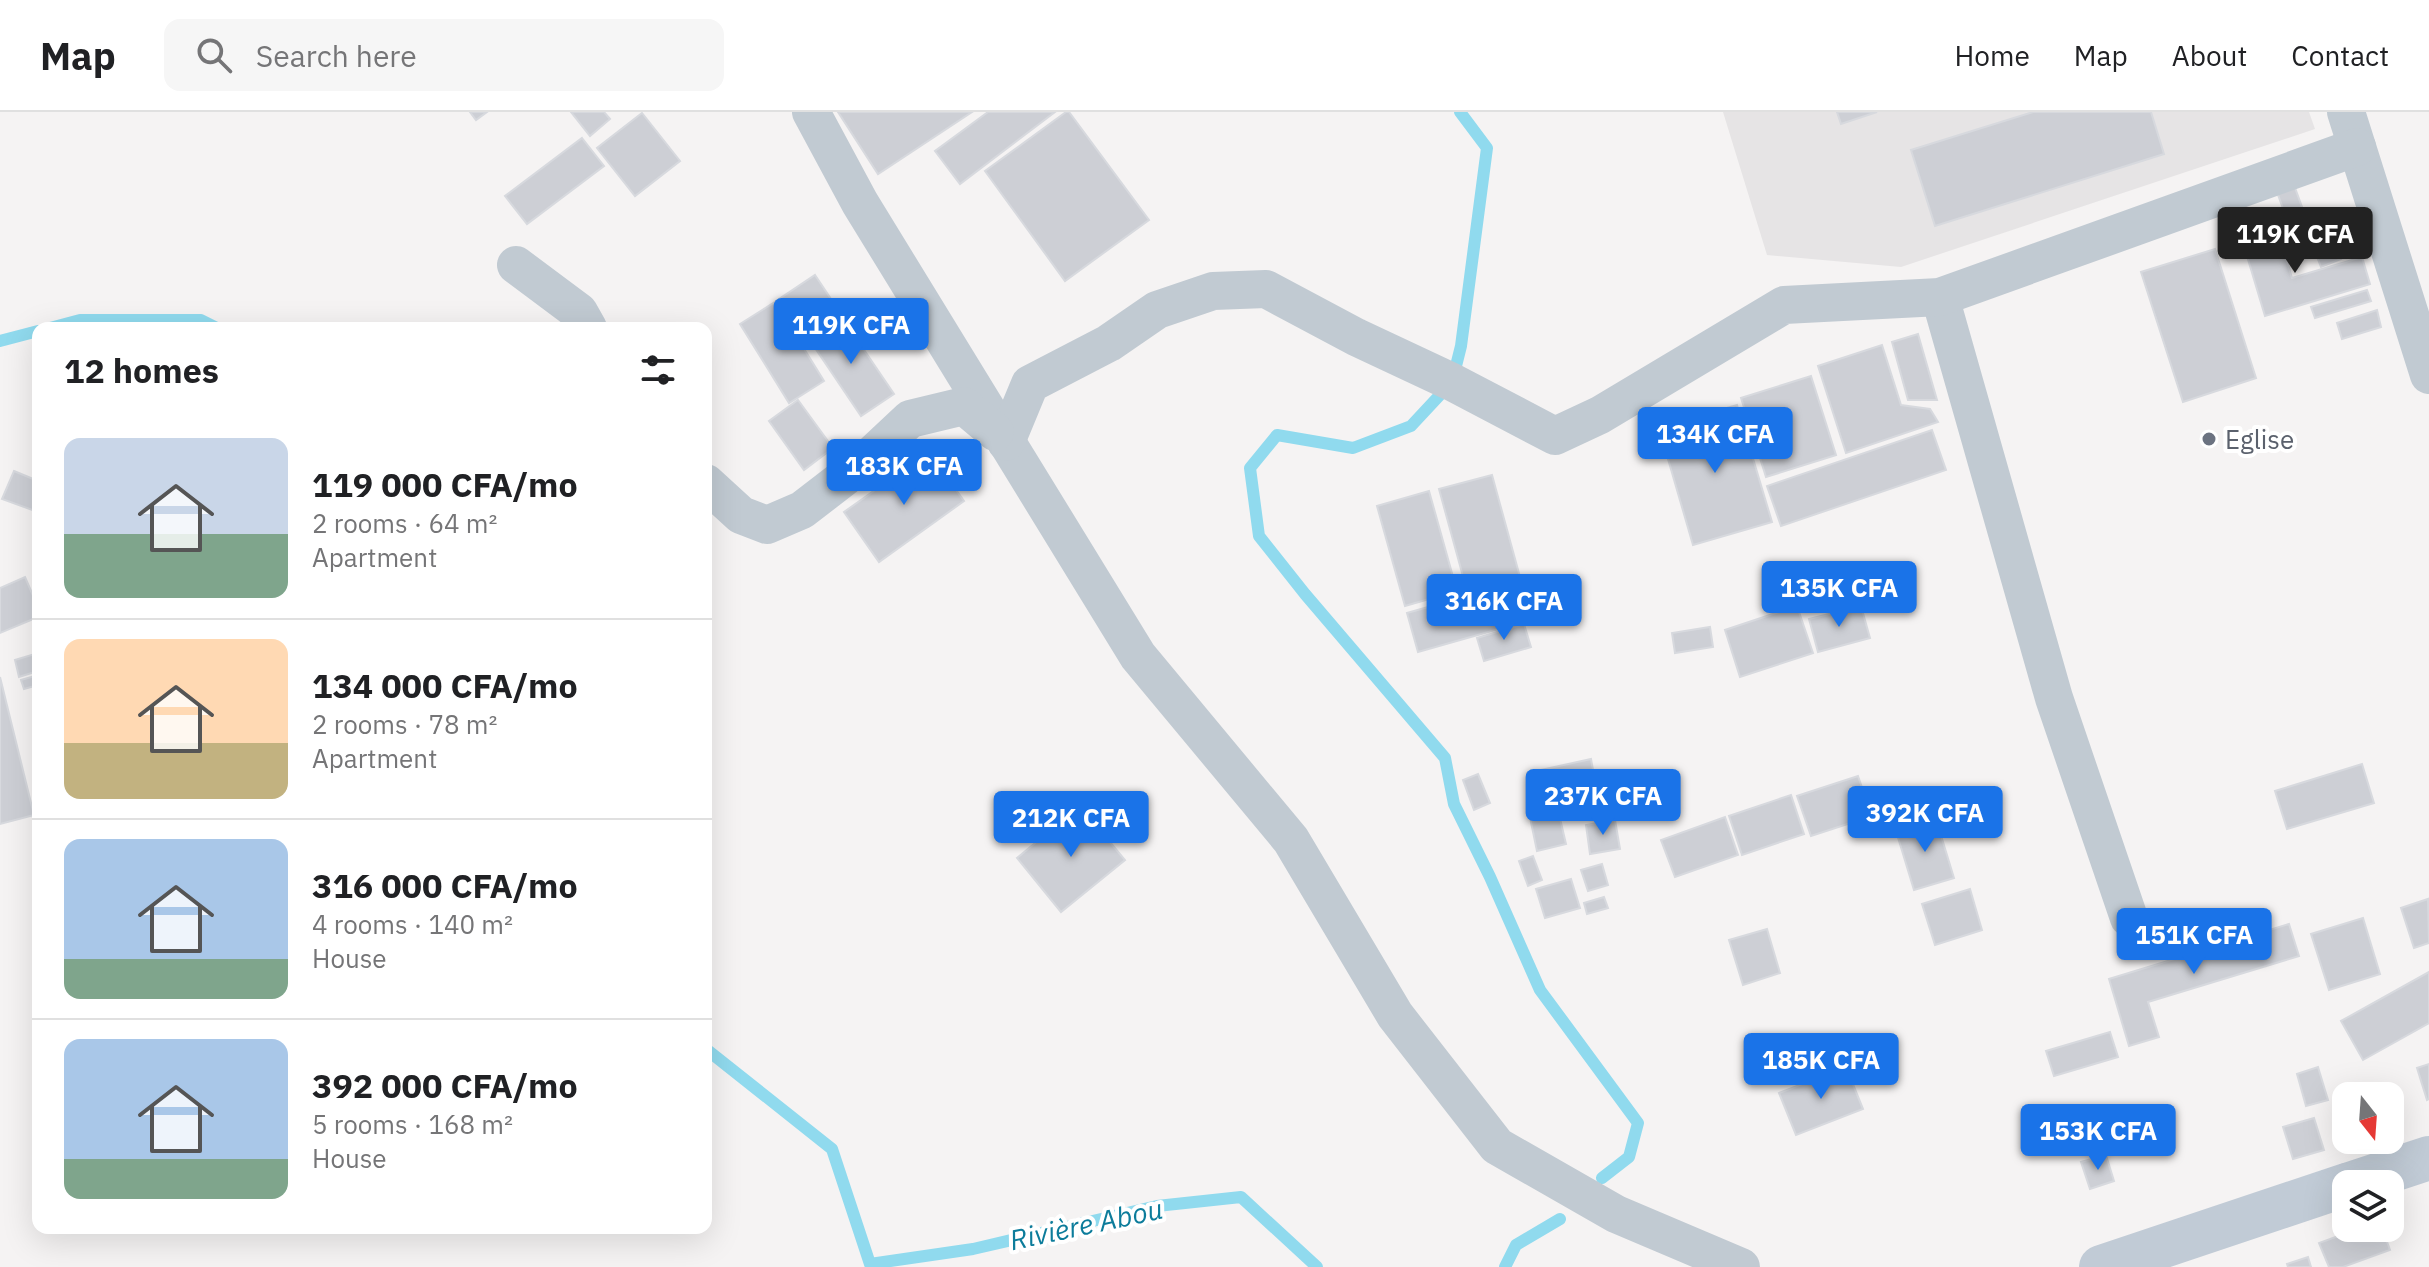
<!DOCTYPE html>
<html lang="en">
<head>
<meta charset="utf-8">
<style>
	:root { --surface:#fff; --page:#f6f6f6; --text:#202124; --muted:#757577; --line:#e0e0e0; --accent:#1a73e8 }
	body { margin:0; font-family:"IBM Plex Sans",sans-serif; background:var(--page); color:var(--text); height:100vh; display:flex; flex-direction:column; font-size:30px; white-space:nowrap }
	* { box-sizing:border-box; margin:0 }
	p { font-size:26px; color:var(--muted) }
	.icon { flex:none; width:44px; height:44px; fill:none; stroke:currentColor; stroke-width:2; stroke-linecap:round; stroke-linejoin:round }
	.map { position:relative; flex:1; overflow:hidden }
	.details { position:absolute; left:32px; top:210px; width:680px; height:912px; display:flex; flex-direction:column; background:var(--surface); border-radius:16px; box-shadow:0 8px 32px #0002 }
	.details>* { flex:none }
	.needle { width:52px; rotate:163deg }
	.controls { position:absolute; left:2332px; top:970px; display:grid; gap:16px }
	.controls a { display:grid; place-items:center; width:72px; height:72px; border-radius:16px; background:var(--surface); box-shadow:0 8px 32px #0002; font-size:40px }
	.price { position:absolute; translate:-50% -68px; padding:0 18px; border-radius:8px; background:var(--accent); color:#fff; font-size:26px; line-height:52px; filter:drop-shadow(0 2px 4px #0008) }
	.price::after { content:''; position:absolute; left:50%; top:48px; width:24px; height:18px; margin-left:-12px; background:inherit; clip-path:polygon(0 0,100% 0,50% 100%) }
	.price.on { background:#222; color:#fff }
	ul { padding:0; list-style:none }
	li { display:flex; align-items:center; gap:24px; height:200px; padding:0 32px }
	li+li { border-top:2px solid var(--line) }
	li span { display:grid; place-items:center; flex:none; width:224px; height:160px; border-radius:16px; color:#555 }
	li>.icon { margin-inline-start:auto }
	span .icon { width:96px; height:96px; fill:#fffc; stroke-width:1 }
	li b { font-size:34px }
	h2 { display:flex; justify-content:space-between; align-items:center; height:96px; padding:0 32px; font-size:34px }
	header { display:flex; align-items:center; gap:48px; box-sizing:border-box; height:112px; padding:0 40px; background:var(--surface); border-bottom:2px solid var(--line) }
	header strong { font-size:38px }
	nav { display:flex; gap:44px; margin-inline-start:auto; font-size:28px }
	.search { width:560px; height:72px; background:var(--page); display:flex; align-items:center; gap:20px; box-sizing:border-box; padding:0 28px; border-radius:16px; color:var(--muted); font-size:30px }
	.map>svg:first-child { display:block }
	.education { fill:#e6e4e5 }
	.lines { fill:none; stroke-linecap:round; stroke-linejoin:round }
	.stream { stroke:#90daee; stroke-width:12 }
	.building { fill:#cdcfd5; stroke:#d7d9de; stroke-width:2 }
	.minor { stroke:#c1cad2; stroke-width:38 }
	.secondary { stroke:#c1cbd6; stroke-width:44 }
	.worship-dot { fill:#6b7280; stroke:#fff; stroke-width:3 }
	.labels { text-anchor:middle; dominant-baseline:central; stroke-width:8; stroke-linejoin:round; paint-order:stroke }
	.worship-label { font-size:26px; fill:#5b616d; stroke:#fff; text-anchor:start }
	.water-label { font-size:28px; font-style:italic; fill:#0c7c9b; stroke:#fff }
</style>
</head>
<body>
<header>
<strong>Map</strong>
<div class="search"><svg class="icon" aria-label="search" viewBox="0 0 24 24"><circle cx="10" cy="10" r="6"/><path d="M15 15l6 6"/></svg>Search here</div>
<nav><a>Home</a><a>Map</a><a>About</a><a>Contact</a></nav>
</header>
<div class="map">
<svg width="2429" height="1155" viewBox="0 0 2429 1155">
	<rect width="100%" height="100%" fill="#f5f3f3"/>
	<polygon class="education" points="1723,0 2309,0 2315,17 1901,155 1767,143"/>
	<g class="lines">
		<g class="stream">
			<polyline points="1460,0 1487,36 1461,234 1452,270 1411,314 1353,336 1277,323 1250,356 1259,424 1305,482 1445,646 1454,692 1490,765 1540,878 1638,1011 1629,1045 1602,1066"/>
			<polyline points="50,216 80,208 201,208 217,216"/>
			<polyline points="0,229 38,219"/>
			<polyline points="706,937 832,1037 870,1152 973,1137 1157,1094 1241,1085 1317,1155"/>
			<polyline points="1505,1155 1516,1133 1560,1107"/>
		</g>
	</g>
	<g class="building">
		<polygon points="470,0 487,0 476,8"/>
		<polygon points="571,0 604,0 610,7 590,24"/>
		<polygon points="838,0 972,0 878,62"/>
		<polygon points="988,0 1055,0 960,72 935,39"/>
		<polygon points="1066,0 1069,0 1149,108 1065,169 985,59"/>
		<polygon points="1837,0 1877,0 1841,12"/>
		<polygon points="2033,0 2151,0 2164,42 1935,114 1911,38"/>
		<polygon points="642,1 680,49 635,84 597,36"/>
		<polygon points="582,26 604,54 527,112 505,84"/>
		<polygon points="2294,73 2302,95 2285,102 2277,80"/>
		<polygon points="2277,114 2292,166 2362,145 2370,172 2265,204 2241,124"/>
		<polygon points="2334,130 2341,147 2321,155 2314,137"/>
		<polygon points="2215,137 2256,266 2183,290 2141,160"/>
		<polygon points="815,163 837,196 797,222 776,189"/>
		<polygon points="2367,178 2371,189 2315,206 2311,195"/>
		<polygon points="775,190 824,269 789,291 740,212"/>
		<polygon points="2377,198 2381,215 2342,227 2337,211"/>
		<polygon points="841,204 894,282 861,304 809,227"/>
		<polygon points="1918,222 1937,288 1908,288 1892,230"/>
		<polygon points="1882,233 1901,293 1930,297 1938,310 1846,341 1818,254"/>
		<polygon points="1811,264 1836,343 1766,365 1741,286"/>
		<polygon points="798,288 833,336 804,358 769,309"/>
		<polygon points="1737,293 1772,410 1693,433 1659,316"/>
		<polygon points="1932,318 1946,358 1781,414 1767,374"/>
		<polygon points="929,340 964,389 879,450 844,400"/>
		<polygon points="14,359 38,369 38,400 2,387"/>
		<polygon points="1492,363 1520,465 1467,479 1439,377"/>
		<polygon points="1429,379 1457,479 1405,494 1377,394"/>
		<polygon points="25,465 38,495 38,505 0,521 0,476"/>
		<polygon points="1509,472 1520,511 1418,540 1407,501"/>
		<polygon points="1797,494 1813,541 1740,565 1725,518"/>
		<polygon points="1861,494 1870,526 1818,540 1809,507"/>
		<polygon points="1524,512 1531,535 1484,549 1477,526"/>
		<polygon points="1710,515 1713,535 1675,541 1672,521"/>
		<polygon points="38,541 38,559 19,565 15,548"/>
		<polygon points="38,563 38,573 24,577 21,568"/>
		<polygon points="0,565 34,703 0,712"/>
		<polygon points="1591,647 1596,674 1532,688 1527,661"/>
		<polygon points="2362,652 2374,691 2287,717 2275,679"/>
		<polygon points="1478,662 1490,691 1474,698 1463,668"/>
		<polygon points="1858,664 1872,704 1811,724 1797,684"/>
		<polygon points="1791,683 1804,722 1742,743 1729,704"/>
		<polygon points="1555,685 1566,732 1537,739 1527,691"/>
		<polygon points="1080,694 1125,748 1061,800 1017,746"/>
		<polygon points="1725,705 1738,743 1675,765 1661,728"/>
		<polygon points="1936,707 1954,766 1914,778 1896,719"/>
		<polygon points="1615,708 1620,737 1590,742 1586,713"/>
		<polygon points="1533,744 1542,768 1528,774 1519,749"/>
		<polygon points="1602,752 1608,773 1588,779 1581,758"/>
		<polygon points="1571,767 1580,796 1545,806 1536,777"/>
		<polygon points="1970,777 1982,818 1935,833 1922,792"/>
		<polygon points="1604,785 1608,796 1587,802 1584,791"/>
		<polygon points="2428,787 2429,831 2414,836 2401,796"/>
		<polygon points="2363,806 2380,862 2329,878 2311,822"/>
		<polygon points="2289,812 2299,844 2148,890 2159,925 2129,934 2109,867"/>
		<polygon points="1767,817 1780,861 1743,873 1729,828"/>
		<polygon points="2429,860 2429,911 2363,948 2341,909"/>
		<polygon points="2110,920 2118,945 2054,964 2046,939"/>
		<polygon points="2429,952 2429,987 2427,988 2417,956"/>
		<polygon points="1846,955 1863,997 1796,1023 1779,981"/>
		<polygon points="2318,955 2328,988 2306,994 2297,962"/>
		<polygon points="2314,1006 2324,1038 2293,1047 2283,1015"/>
		<polygon points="2106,1043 2114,1069 2090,1077 2081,1050"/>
		<polygon points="2360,1116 2382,1116 2390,1138 2343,1155 2329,1155 2319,1131"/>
		<polygon points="2308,1145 2311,1155 2288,1155 2287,1152"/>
	</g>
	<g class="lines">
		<g class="minor">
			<polyline points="811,0 860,91 1138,544 1291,728 1395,903 1497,1034 1616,1102 1741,1155"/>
			<polyline points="2346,0 2429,263"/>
			<polyline points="516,153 579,200 588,216"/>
			<polyline points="1940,185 2054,586 2129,806"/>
			<polyline points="1006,330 1030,272 1109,231 1157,198 1213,179 1266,177 1356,225 1452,270 1555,324 1600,303 1784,193 1940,185 2357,35"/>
			<polyline points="706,371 741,403 767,413 802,398 863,351 910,307 964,294 995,320"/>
		</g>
		<g class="secondary">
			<polyline points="2350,1072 2429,1046"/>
			<polyline points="2101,1155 2346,1073"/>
		</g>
	</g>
	<circle class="worship-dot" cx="2209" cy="327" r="8"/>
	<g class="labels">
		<g class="worship-label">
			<text x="2225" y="327">Eglise</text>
		</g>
		<g class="water-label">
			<text transform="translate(1086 1112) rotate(-12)">Rivière Abou</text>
		</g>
	</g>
</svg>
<div class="controls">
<a><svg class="needle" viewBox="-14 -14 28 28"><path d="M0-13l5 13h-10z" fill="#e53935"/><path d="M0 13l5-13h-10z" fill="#757577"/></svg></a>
<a><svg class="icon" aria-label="layers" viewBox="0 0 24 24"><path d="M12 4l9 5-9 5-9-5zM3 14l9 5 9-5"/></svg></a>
</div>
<b class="price on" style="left:2295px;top:163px">119K CFA</b>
<b class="price" style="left:851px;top:254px">119K CFA</b>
<b class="price" style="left:1715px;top:363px">134K CFA</b>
<b class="price" style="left:904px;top:395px">183K CFA</b>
<b class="price" style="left:1839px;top:517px">135K CFA</b>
<b class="price" style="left:1504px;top:530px">316K CFA</b>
<b class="price" style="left:1603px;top:725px">237K CFA</b>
<b class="price" style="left:1925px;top:742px">392K CFA</b>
<b class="price" style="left:1071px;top:747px">212K CFA</b>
<b class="price" style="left:2194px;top:864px">151K CFA</b>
<b class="price" style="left:1821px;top:989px">185K CFA</b>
<b class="price" style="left:2098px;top:1060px">153K CFA</b>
<section class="details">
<h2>12 homes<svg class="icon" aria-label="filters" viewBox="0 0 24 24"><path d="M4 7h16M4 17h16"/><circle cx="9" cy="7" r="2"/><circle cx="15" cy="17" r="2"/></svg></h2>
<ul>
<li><span style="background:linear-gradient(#c9d6e8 60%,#7fa58c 0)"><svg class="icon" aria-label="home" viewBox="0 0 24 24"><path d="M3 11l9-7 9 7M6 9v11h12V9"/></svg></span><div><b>119 000 CFA/mo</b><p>2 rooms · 64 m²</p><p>Apartment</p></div></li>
<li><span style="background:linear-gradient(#ffd9b3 65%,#c2b280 0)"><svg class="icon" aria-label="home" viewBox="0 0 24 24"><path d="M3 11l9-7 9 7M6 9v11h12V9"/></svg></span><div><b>134 000 CFA/mo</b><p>2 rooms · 78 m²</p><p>Apartment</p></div></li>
<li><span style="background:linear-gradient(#a9c7e8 75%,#7fa58c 0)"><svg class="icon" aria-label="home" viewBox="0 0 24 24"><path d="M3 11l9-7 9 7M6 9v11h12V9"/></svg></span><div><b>316 000 CFA/mo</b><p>4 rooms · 140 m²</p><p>House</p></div></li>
<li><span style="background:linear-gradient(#a9c7e8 75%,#7fa58c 0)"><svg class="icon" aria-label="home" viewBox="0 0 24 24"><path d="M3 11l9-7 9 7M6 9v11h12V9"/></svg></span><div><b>392 000 CFA/mo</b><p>5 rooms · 168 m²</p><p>House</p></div></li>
</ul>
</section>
</div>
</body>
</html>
